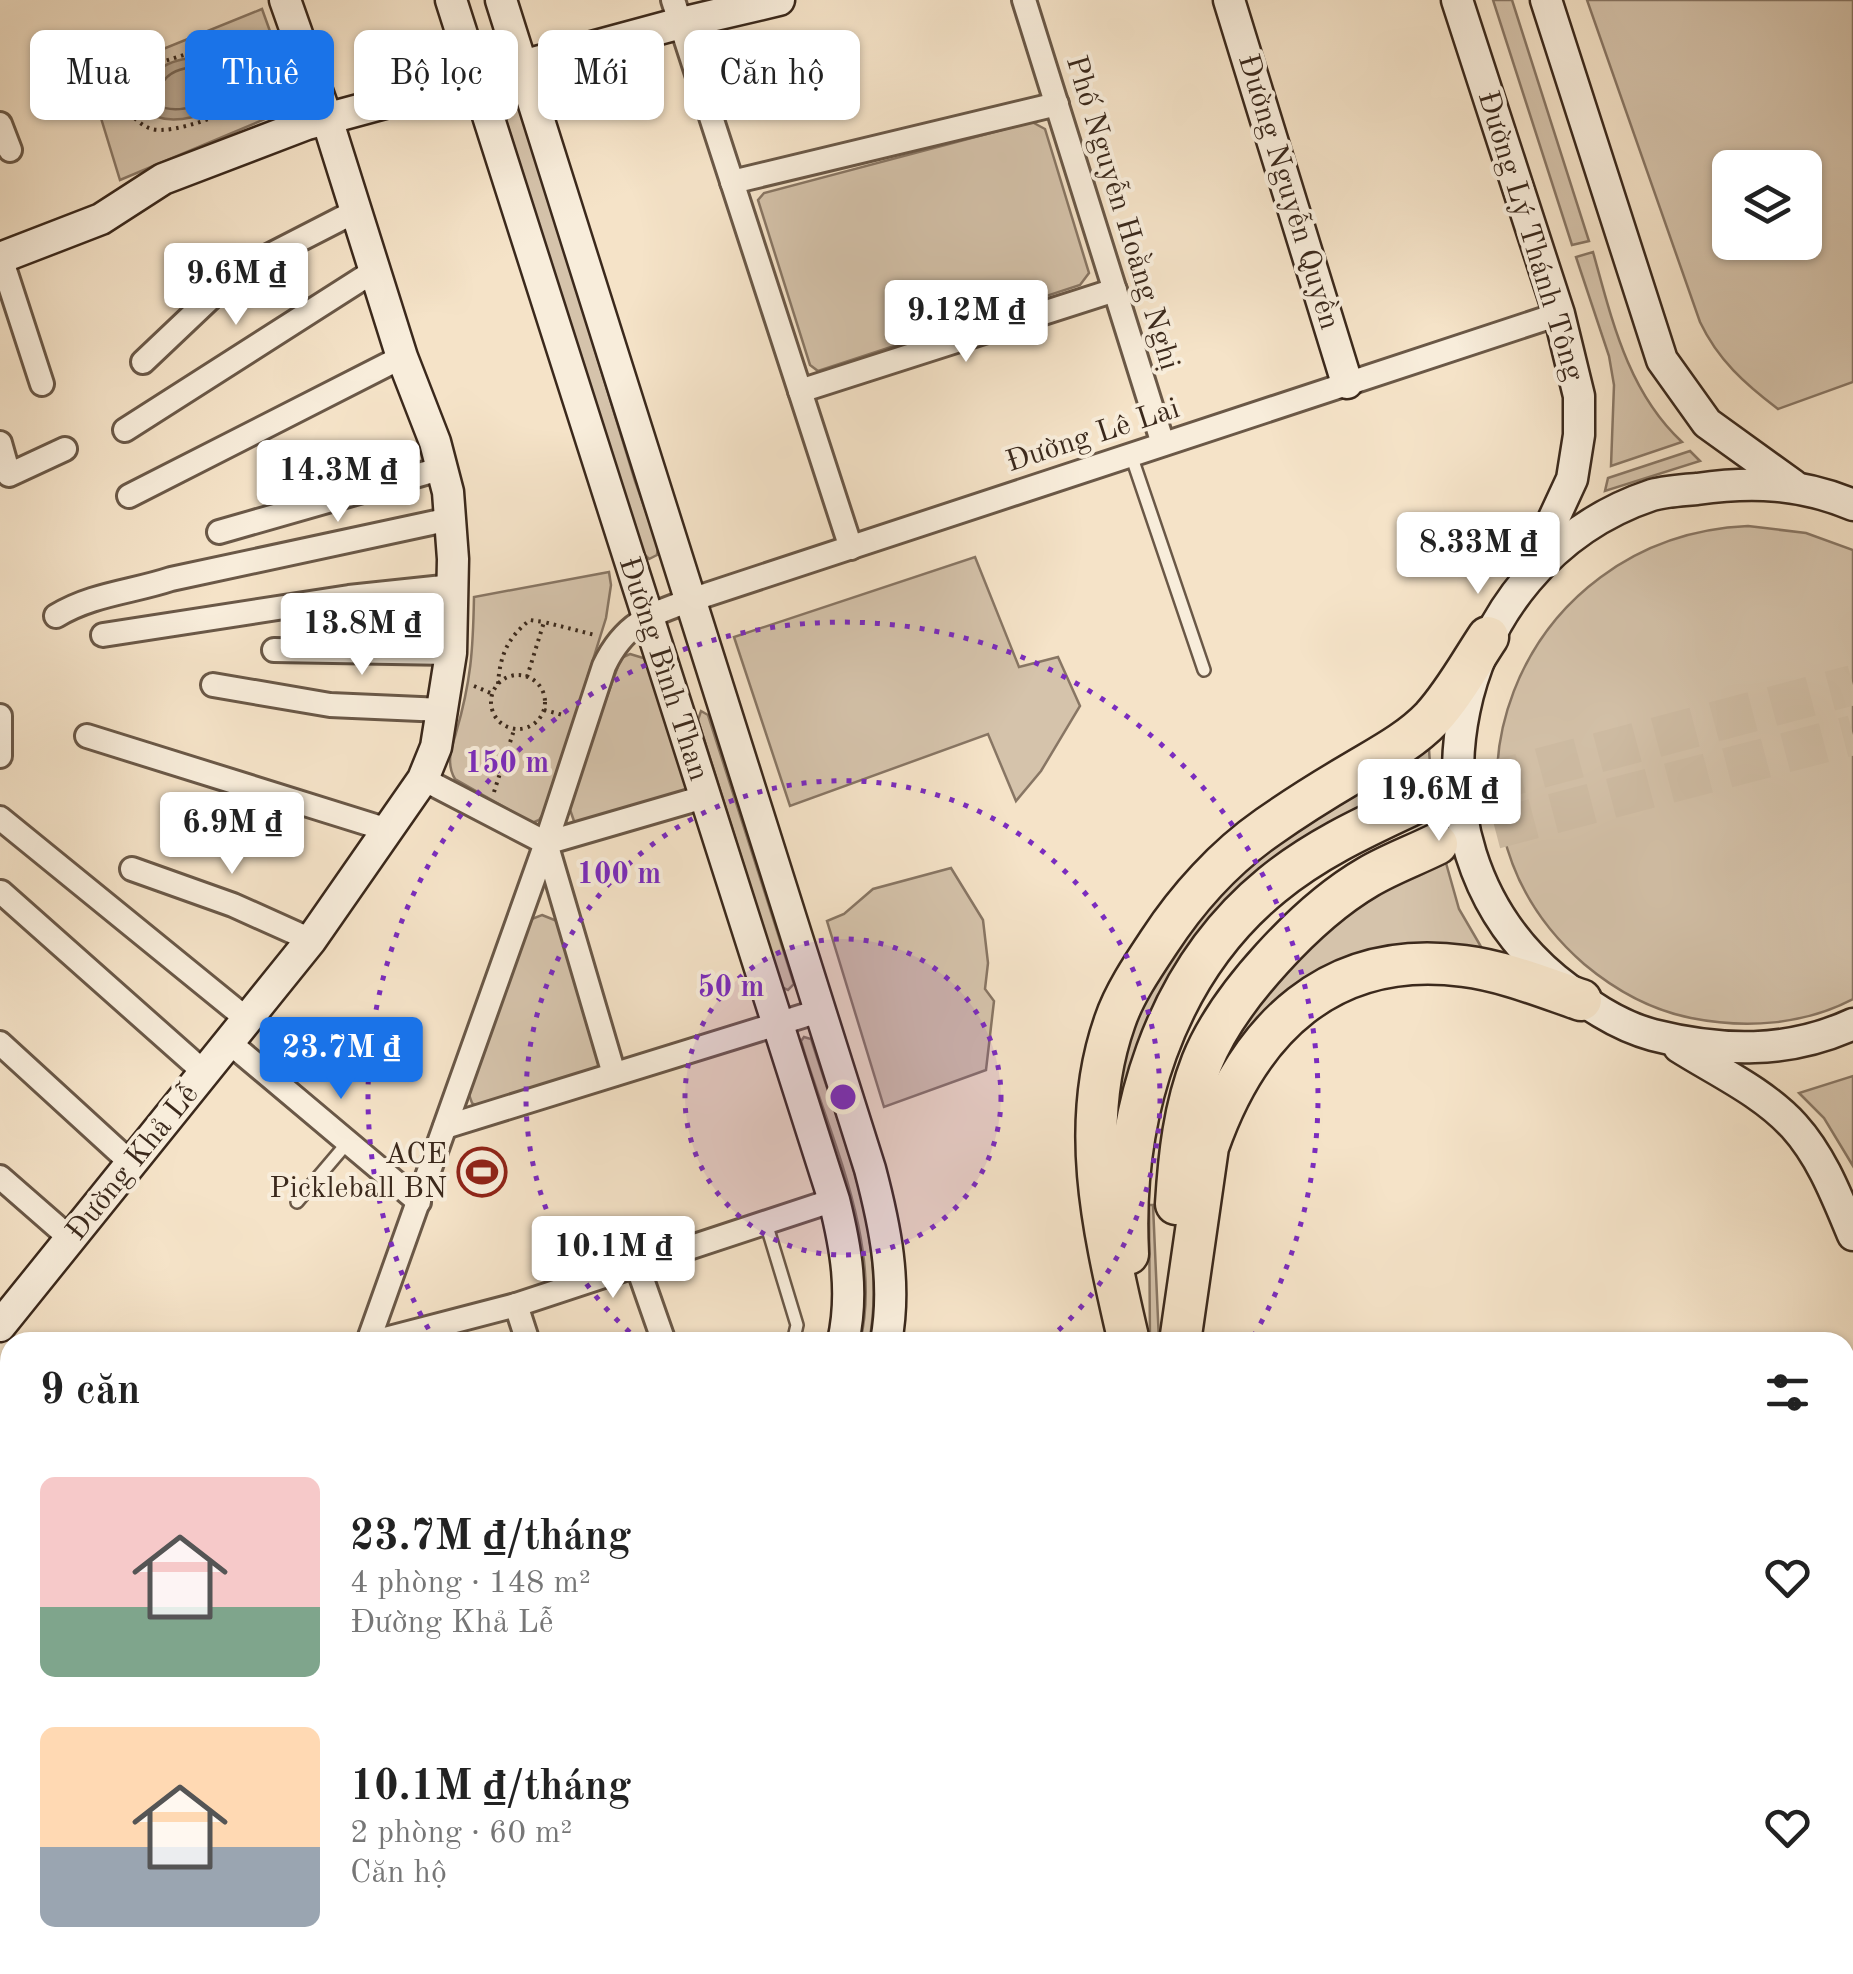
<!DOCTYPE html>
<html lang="vi">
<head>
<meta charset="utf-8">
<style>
	:root { --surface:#fff; --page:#f6f6f6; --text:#222; --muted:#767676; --accent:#1a73e8 }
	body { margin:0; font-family:"Old Standard TT",serif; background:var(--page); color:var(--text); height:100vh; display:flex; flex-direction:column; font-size:38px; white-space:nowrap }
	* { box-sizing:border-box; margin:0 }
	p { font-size:32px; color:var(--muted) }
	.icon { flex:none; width:55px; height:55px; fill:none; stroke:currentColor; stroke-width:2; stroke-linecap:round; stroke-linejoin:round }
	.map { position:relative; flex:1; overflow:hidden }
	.side { position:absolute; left:0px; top:1332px; width:1855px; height:642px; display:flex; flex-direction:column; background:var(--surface); border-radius:30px 30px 0 0; box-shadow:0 2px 8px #0004 }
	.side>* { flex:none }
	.banner { position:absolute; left:30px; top:30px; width:1000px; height:90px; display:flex; gap:20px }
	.controls { position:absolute; left:1712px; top:150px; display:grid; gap:20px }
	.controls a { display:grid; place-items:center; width:110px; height:110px; border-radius:15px; background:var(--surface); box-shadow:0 2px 8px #0004; font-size:50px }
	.price { position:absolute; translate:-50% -85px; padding:0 22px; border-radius:10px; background:#fff; color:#222; font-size:32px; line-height:65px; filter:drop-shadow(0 2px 5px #0008) }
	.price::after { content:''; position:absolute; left:50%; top:60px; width:30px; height:22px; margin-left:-15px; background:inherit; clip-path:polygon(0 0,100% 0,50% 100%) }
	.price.current { background:var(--accent); color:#fff }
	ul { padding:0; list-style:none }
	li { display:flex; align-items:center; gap:30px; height:250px; padding:0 40px }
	li span { display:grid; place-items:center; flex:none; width:280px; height:200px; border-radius:15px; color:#555 }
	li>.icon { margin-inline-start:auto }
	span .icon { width:120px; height:120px; fill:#fffc; stroke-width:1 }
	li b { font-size:42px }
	h2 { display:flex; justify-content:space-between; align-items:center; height:120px; padding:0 40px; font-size:42px }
	.tag { padding:0 35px; border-radius:15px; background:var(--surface); box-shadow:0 2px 8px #0004; font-size:35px; line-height:90px }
	.tag.current { background:var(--accent); color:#fff }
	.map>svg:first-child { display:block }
	.green { fill:#d5c3ab; stroke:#887664; stroke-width:2.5; fill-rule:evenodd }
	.water { fill:#b6a48e; stroke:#857360; stroke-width:2.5 }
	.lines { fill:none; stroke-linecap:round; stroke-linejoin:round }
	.shore { stroke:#786655; stroke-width:2.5 }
	.highway-tunnel { stroke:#d0bea6; stroke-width:40; stroke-dasharray:40 20; stroke-linecap:butt }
	.lane-casing { stroke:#6a5847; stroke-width:16 }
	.street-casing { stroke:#6a5847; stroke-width:28 }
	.secondary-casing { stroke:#3b291c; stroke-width:35 }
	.highway-casing { stroke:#3b291c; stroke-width:45 }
	.path { stroke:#3b291c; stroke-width:4; stroke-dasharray:2.5 5; stroke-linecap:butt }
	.lane { stroke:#f8eddb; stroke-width:11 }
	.street { stroke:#f8eddb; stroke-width:22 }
	.secondary { stroke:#f8eddb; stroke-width:30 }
	.highway { stroke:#f5e3c8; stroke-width:40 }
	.ring { fill:none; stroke:#7b2cbf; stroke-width:5; stroke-dasharray:5 10 }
	.labels { text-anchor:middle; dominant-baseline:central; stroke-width:8; stroke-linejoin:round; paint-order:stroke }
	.street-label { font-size:30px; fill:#3b291c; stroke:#f8eddb }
	.poi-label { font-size:30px; fill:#3b291c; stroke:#f8eddb; text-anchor:end }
	.centre { fill:#7b2cbf; stroke:#f8eddb; stroke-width:5 }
	.ring-label { font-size:30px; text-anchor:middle; font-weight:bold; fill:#7b2cbf; stroke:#f8eddb; stroke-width:8; stroke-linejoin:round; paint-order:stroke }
</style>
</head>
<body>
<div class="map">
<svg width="1853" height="1974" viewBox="0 0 1853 1974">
	<rect width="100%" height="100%" fill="#f5e3c8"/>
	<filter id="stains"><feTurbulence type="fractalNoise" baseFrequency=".002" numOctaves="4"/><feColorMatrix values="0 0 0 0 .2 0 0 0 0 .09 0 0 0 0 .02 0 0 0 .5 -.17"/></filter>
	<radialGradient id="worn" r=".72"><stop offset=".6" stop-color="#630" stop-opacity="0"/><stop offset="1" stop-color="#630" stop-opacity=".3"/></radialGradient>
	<g class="green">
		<polygon points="1493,0 1512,0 1589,241 1572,245"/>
		<path d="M 1587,0 L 1853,0 L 1853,382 L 1778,409 C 1745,384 1718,360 1700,322 ZM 1730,168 L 1805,168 L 1805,242 L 1730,242 Z"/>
		<polygon points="262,9 294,98 284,111 120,180 89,79"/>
		<polygon points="508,99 520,105 635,481 658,546 657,555 649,559 641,551 504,114 503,107"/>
		<polygon points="1032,122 1045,129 1089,273 1080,285 818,371 810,365 758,200 764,193"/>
		<path d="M 1593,252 C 1612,320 1628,392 1682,442 L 1611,466 L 1614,385 L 1609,356 L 1576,257 Z"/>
		<polygon points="1690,451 1700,461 1605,491 1608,478"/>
		<path d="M 1748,526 L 1806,533 L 1853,550 L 1853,999 C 1803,1025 1746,1029 1691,1018 C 1651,1010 1615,990 1584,964 C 1408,811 1518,536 1748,526 Z"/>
		<polygon points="975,557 1019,667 1058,657 1080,706 1041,771 1016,801 988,734 790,806 734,637"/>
		<path d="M 609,572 L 611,585 L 606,618 L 546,810 L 539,820 L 532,823 L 455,779 C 446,764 451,749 456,733 C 471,681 473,651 474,597 Z"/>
		<polygon points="630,654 650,660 688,783 684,791 582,825 574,821 568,804 621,658"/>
		<polygon points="701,711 708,715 794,984 788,990 782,987 698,720"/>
		<polygon points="1429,749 1431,780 1416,784 1266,878 1116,1136 1114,1084 1131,1024 1185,931 1261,854"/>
		<polygon points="1446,863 1459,909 1487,957 1344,968 1192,1137 1212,1063 1254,994 1373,892"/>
		<polygon points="951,868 983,920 988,963 985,989 994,1001 986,1070 884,1107 827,921 844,914 873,889"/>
		<polygon points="542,915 557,921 603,1067 479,1107 472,1103 468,1092 529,920"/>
		<path d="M 804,1037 L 811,1039 C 841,1136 889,1239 869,1342 L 860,1342 C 884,1246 828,1133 801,1041 Z"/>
		<polygon points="1853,1076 1853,1166 1824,1118 1799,1093"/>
		<polygon points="1149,1205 1153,1205 1159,1342 1150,1342"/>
		<polygon points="10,1580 10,1946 0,1953 0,1584"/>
		<polygon points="165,1965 594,1965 581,1974 151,1974"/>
		<polygon points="797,1965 895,1965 882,1974 784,1974"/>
	</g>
	<path class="water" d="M 203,56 L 220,56 L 239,64 L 243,79 L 238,97 C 216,112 168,132 145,109 C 148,67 164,61 203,56 Z"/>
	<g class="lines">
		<path class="shore" d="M 218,66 L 230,71 L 233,79 L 230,89 C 213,103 177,116 157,105 C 157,67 187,66 218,66 Z"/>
		<g class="highway-tunnel">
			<polyline points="1424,799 1853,685"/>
			<polyline points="1437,844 1853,735"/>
		</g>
		<g class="lane-casing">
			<g id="lane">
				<polyline points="1131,455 1204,670"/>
				<polyline points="297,1202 348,1142"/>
				<polyline points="766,1223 797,1325 793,1342"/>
			</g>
		</g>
		<g class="street-casing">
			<g id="street">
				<polyline points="673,0 851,548"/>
				<polyline points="1024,0 1163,444"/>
				<polyline points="0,124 10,150"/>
				<polyline points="732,182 1057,104"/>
				<polyline points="1,258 42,384"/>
				<polyline points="143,362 239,271 354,212"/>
				<polyline points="800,391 1115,290"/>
				<polyline points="125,430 374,271"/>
				<polyline points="0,443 9,475 65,449"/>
				<polyline points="129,496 402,357"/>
				<polyline points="219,532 443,468"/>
				<path d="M 56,616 C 92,594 132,592 171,579 L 450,519"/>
				<polyline points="103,635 349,597 453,586"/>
				<polyline points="274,650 451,653"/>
				<polyline points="213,685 330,705 443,710"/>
				<polyline points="0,716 0,756"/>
				<polyline points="87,736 388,830"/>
				<polyline points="423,779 546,843 704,797"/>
				<polyline points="0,818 248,1020"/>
				<polyline points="546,843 614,1074"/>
				<polyline points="132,869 233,905 311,940"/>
				<polyline points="1,892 205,1073"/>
				<polyline points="0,1043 131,1163"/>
				<polyline points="230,1043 419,1202"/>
				<polyline points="445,1127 819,1011"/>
				<polyline points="0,1177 71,1239"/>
				<polyline points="637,1265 664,1342"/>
				<polyline points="516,1305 528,1342"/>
				<path d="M 368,1342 L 546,843 L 604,666 C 624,624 649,615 691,600 L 1559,314"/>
				<polyline points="374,1342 516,1305 834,1200"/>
			</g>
		</g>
		<g class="secondary-casing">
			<g id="secondary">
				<path d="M 451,0 L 834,1200 C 846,1248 854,1293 843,1342"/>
				<path d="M 501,0 L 870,1169 C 885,1226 897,1283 886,1342"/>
				<polyline points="1229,0 1347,383"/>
				<polyline points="1457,0 1559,314 1579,396 1579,435 1572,479 1535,559"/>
				<polyline points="1546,0 1662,360 1707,423 1793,485"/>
				<polyline points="0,258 101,219 163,179 307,124 681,23 779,0"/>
				<path d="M 1853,505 C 1801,483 1752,481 1697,489 C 1683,490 1666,491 1652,495 C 1448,563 1388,840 1555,979 C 1585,1003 1616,1025 1653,1035 C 1721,1052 1788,1054 1853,1024"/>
				<path d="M 1679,1047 C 1717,1071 1763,1092 1794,1126 C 1822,1157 1837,1197 1853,1235"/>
				<polyline points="0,1326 311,940 423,779 436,747 451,653 453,559 448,492 435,442 402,357 327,119 285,0"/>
				<polyline points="0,1379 10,1397"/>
				<polyline points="155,1965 159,1974"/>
				<polyline points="25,1974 38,1965"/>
				<polyline points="108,1974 121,1965"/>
			</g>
		</g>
		<g class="highway-casing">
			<g id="highway">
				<path d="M 1176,1204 C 1179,1155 1184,1108 1202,1062 C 1228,997 1308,912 1368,877 C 1390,864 1415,855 1437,844"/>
				<path d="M 1128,1254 C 1121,1118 1163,974 1272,885 C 1318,847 1371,824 1424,799"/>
				<path d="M 1129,1342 C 1105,1237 1077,1128 1115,1021 C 1124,994 1143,966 1159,942 C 1187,899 1225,857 1268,827 C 1295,808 1322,791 1351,774 C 1379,757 1409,742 1432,718 C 1454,694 1470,664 1488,637"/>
				<path d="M 1180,1342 L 1208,1147 C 1249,1029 1330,948 1464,966 C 1504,971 1543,987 1581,1000"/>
				<polyline points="647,1974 660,1965"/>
				<polyline points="726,1974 739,1965"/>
			</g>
		</g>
		<g class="path">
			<path d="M 221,43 C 231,44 244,42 252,49 C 264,61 264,89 250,100 C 233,112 172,135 152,129 C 144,127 138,121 132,116 L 129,96 L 143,68 Z"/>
			<circle cx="518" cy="702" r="27"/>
			<polyline points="527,677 544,622 595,635"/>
			<path d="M 498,684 C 500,656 507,638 530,620 L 544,622"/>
			<polyline points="474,686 493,694"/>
			<polyline points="544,710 563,715"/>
			<polyline points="494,792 514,730"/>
			<polyline points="0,1932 7,1955"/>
		</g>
		<use href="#lane" class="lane"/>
		<use href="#street" class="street"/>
		<use href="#secondary" class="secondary"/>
		<use href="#highway" class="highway"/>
	</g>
	<circle cx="843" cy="1097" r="158" fill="#7b2cbf" fill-opacity=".12"/>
	<g class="ring">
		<circle cx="843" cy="1097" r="158"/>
		<path d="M641 1342A317 317 0 1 1 1045 1342"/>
		<path d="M436 1342A475 475 0 1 1 1250 1342"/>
	</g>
	<defs>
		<g id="stadium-ring" transform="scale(2.5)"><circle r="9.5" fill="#f8eddb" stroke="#8f2418" stroke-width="1.5"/><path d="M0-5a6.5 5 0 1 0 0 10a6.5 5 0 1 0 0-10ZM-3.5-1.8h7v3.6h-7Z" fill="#8f2418"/></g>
	</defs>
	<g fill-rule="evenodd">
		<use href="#stadium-ring" x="482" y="1172"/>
	</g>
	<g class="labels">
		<g class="street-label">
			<text transform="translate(1288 192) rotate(73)">Đường Nguyễn Quyền</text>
			<text transform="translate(1122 213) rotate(73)">Phố Nguyễn Hoằng Nghị</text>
			<text transform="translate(1530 236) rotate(73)">Đường Lý Thánh Tông</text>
			<text transform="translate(1093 436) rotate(-18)">Đường Lê Lai</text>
			<text transform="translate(663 669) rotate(72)">Đường Bình Than</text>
			<text transform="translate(133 1163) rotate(-51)">Đường Khả Lễ</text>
		</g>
		<g class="poi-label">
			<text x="447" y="1155">ACE<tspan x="447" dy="34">Pickleball BN</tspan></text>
		</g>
	</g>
	<circle cx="843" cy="1097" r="15" class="centre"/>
	<g class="ring-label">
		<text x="507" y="772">150 m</text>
		<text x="619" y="883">100 m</text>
		<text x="731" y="996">50 m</text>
	</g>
	<rect width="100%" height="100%" filter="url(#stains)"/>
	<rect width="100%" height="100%" fill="url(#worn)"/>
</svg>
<div class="controls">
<a><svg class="icon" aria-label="layers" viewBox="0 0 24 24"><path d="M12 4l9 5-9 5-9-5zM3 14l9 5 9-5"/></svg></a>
</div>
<b class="price" style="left:236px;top:328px">9.6M ₫</b>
<b class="price" style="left:966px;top:365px">9.12M ₫</b>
<b class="price" style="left:338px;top:525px">14.3M ₫</b>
<b class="price" style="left:1478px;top:597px">8.33M ₫</b>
<b class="price" style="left:362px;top:678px">13.8M ₫</b>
<b class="price" style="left:1439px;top:844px">19.6M ₫</b>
<b class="price" style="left:232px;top:877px">6.9M ₫</b>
<b class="price current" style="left:341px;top:1102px">23.7M ₫</b>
<b class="price" style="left:613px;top:1301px">10.1M ₫</b>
<div class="banner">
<a class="tag">Mua</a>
<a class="tag current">Thuê</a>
<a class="tag">Bộ lọc</a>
<a class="tag">Mới</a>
<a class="tag">Căn hộ</a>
</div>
<section class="side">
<h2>9 căn<svg class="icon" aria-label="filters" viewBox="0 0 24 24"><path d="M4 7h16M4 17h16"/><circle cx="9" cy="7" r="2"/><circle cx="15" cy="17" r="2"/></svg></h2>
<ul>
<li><span style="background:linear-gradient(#f6c9c9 65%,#7fa58c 0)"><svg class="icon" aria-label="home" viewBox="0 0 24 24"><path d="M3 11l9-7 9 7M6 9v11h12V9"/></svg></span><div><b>23.7M ₫/tháng</b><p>4 phòng · 148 m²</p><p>Đường Khả Lễ</p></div><svg class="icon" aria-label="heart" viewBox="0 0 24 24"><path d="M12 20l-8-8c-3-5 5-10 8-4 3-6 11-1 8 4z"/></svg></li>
<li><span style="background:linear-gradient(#ffd9b3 60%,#9aa5b1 0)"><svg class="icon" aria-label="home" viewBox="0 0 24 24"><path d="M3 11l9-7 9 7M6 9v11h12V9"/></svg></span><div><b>10.1M ₫/tháng</b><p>2 phòng · 60 m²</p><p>Căn hộ</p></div><svg class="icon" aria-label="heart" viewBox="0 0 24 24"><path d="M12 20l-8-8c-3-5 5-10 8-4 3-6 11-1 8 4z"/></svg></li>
</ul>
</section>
</div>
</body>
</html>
